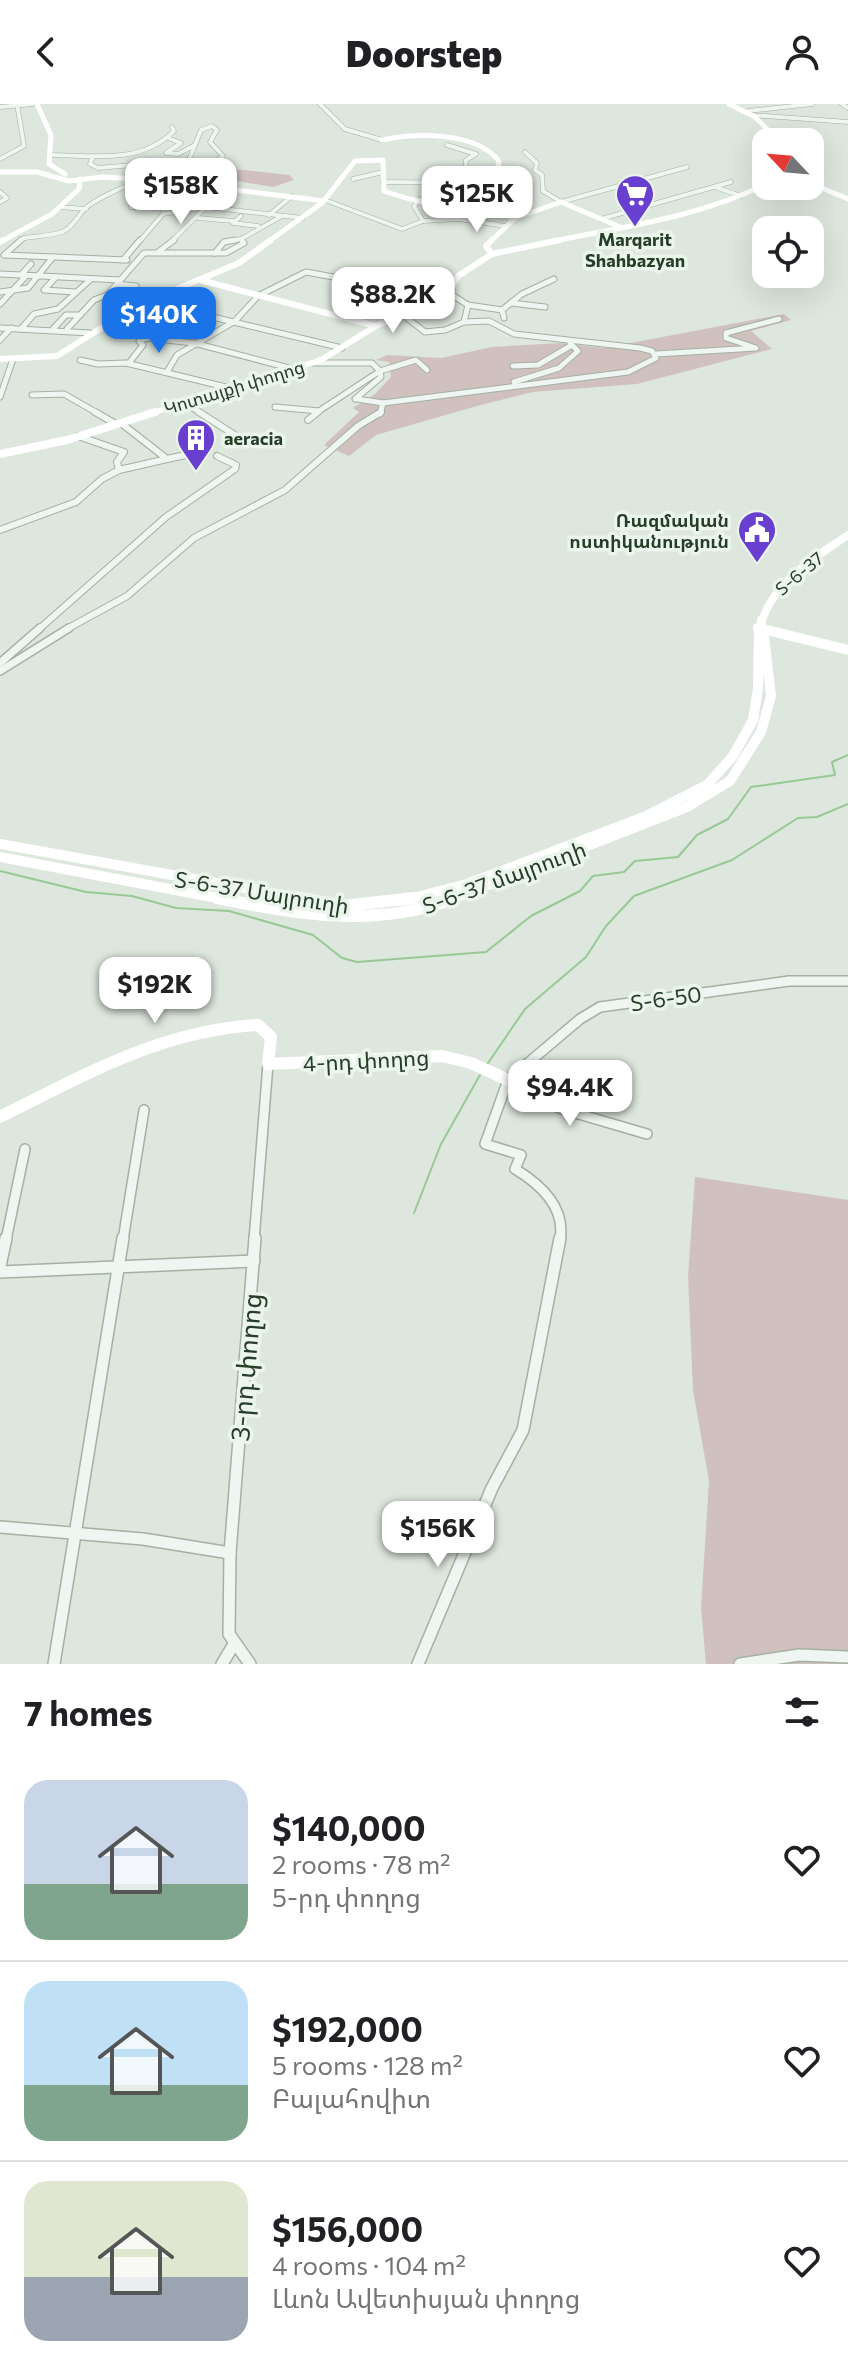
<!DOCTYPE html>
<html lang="en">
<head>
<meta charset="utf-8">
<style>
	:root { --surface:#fff; --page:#f6f6f6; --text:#202124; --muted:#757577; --line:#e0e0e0; --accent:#1a73e8 }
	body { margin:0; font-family:Commissioner,"Noto Sans Armenian",sans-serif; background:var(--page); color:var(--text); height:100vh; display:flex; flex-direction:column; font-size:30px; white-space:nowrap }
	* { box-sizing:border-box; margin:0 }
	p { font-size:26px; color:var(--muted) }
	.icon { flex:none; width:44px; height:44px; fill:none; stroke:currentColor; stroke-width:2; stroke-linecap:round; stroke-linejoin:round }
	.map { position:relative; height:1560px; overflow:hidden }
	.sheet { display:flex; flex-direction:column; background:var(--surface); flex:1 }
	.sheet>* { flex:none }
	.needle { width:52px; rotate:296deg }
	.tools { position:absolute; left:752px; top:24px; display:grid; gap:16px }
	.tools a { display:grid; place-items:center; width:72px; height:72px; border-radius:16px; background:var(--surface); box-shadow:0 8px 32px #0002; font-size:40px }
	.price { position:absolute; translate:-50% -68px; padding:0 18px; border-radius:16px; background:#fff; color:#222; font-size:26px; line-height:52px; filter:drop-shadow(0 2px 4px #0008) }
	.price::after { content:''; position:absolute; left:50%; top:48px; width:24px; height:18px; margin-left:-12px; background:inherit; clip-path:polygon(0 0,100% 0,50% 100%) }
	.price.active { background:var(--accent); color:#fff }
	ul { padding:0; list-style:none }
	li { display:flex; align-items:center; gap:24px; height:200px; padding:0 24px }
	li+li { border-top:2px solid var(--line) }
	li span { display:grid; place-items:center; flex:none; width:224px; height:160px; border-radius:24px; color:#555 }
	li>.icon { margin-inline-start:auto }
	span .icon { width:96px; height:96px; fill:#fffc; stroke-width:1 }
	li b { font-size:34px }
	h2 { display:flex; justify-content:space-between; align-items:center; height:96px; padding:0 24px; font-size:34px }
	header { display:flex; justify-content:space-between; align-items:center; height:104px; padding:0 24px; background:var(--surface); font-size:36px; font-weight:800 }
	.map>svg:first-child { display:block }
	.green { fill:#d1c1be }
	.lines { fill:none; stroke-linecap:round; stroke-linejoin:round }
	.stream { stroke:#99c897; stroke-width:2 }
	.street-far5-casing { stroke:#a2b1a3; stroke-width:5 }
	.street-far4-casing { stroke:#a2b1a3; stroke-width:7 }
	.street-far3-casing { stroke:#a2b1a3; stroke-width:8 }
	.street-far2-casing { stroke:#a2b1a3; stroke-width:10 }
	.street-far1-casing { stroke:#a2b1a3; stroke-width:12 }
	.street-casing { stroke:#a2b1a3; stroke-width:14 }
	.street-far5 { stroke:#eff5f0; stroke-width:4 }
	.street-far4 { stroke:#eff5f0; stroke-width:5 }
	.street-far3 { stroke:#eff5f0; stroke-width:6 }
	.street-far2 { stroke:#eff5f0; stroke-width:7 }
	.street-far1 { stroke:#eff5f0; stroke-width:9 }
	.street { stroke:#eff5f0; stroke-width:11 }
	.secondary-far4 { stroke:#fff; stroke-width:5 }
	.secondary-far3 { stroke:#fff; stroke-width:6 }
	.secondary-far2 { stroke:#fff; stroke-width:8 }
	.secondary-far1 { stroke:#fff; stroke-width:10 }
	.secondary { stroke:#fff; stroke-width:12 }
	.labels { text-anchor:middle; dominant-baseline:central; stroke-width:7; stroke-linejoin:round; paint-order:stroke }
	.far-poi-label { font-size:18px; font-weight:bold; fill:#263d28; stroke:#ecf5ec }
	.far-street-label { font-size:18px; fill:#263d28; stroke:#ecf5ec }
	.street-label { font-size:22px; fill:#263d28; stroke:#ecf5ec }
	.near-street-label { font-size:26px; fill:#263d28; stroke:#ecf5ec }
</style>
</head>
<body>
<header><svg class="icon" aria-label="back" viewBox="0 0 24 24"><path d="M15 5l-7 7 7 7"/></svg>Doorstep<svg class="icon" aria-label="person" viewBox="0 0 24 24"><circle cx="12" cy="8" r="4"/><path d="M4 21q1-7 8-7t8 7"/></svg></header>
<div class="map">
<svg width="848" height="1560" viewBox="0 0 848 1560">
	<rect width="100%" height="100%" fill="#dde7dd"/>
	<g class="green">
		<polygon points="235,65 289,71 294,76 273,83 213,73"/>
		<polygon points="784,210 791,216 751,227 772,245 637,280 533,288 477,302 376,331 349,352 324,341 359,308 353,304 375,290 391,273 389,258 376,256 387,251 441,254 492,243 560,239 604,244"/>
		<polygon points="695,1073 848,1096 848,1560 706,1560 701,1504 709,1377 693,1286 688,1172"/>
	</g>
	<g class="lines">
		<g class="stream">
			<polyline points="0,767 86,788 132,792 176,804 229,807 313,831 342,854 357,858 486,848 531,812 580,787 593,772 624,768 635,757 678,753 697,731 728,715 751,683 835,671 832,658 848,651"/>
			<polyline points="486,962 525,905 586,853 606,822 634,792 732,756 798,714 817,713 848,700"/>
			<polyline points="414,1109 441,1040 480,971"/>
		</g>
		<g class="street-far5-casing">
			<g id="street-far5">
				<polyline points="320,0 345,25 382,36"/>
				<polyline points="842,0 848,4"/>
				<polyline points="0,3 33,0"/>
				<polyline points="748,7 812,0"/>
				<polyline points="751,11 848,18"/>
				<polyline points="168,34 181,39 166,49 178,50 195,41"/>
				<polyline points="447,41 476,50 466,56 465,79"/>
				<polyline points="525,48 537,59 535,66 542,71 543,87 561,98 687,63"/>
				<path d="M 50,51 C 94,51 140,61 174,27 L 172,23"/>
				<polyline points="93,52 90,60 98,64 189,56 201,26 212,22 217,26 210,38 223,52 218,56"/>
				<polyline points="0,55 24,42 17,0"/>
				<polyline points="353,75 383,68"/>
				<polyline points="383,78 487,79 489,66 479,66"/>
				<polyline points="715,83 741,92"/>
				<polyline points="0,88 7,94 0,98"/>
				<polyline points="169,93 181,93 188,84 178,82"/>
				<polyline points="325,96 402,125 423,117 414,102 420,95"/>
				<polyline points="60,103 86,105"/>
				<polyline points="131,103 161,104 180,79"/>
				<polyline points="269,111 292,92"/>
				<polyline points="241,112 233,119 258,122"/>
				<polyline points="198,114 233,117"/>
				<polyline points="601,115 731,78"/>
				<polyline points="423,117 459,115 505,122"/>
				<path d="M 19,138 L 24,134 C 36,132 51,132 62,128 C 73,124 79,109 88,102 C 99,94 131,78 144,77"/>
				<polyline points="139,138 163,110 206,103 233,85"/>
				<polyline points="171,138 206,103 303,114"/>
				<polyline points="224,138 241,135"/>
				<polyline points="243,138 241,135 282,112"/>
			</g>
		</g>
		<g class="street-far4-casing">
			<g id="street-far4">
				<polyline points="158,148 174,136"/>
				<polyline points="215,149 224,138 235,136"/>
				<polyline points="4,151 21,136"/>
				<polyline points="5,151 127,156"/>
				<polyline points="123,156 140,136"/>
				<polyline points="31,160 21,171 120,176"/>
				<polyline points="0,170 21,171"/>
				<polyline points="56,173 44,186 75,188"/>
				<polyline points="0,188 28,184 53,153"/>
				<polyline points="449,189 468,201 464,218"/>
				<polyline points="387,192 423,202"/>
				<polyline points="511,199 545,203"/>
				<polyline points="0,200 25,173"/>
				<polyline points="468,201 502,206"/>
				<polyline points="136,202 127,195 136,182 117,180 144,149 226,149 244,139 242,136"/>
				<polyline points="200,210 342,244"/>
				<polyline points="504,214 502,206 522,190 554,175"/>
				<polyline points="0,224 90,229"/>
				<polyline points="21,225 34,210 58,205 91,175"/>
				<polyline points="53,225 66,211 80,211"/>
				<polyline points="67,225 94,196 107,191 117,180"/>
				<polyline points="148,234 194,239 293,265"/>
				<polyline points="0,236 11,224"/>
				<polyline points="656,250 756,244 726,234 726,229 779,215"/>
				<polyline points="80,256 98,260 126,259 230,284"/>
				<polyline points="129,259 143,241 139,237 148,234 156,224 169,223"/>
				<polyline points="513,262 538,261 572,241"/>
				<polyline points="167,268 177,251 235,217 258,192 306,168 372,180 424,178 452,186"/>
				<polyline points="514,278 559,264 578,247 570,239"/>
				<polyline points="32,291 64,290 99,310"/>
				<polyline points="0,293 13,255"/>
				<polyline points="355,295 381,273 380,267 416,256 427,266"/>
				<polyline points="357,295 383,299 380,310"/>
				<polyline points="185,299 202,310"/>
				<polyline points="383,299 628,268 656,254 652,247 640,244 514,230 489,217 464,218 445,226 425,228 402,210"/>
				<polyline points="275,303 319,307 380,267 372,259 313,259"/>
				<polyline points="315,310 319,307"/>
			</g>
		</g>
		<g class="street-far3-casing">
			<g id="street-far3">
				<polyline points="95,308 116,320"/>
				<polyline points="199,308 241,335"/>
				<polyline points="308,316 318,308"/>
				<polyline points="167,355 204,347"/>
				<polyline points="119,366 167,355 121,319"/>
				<polyline points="0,426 76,398 102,375 119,366 117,358 124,348 78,332"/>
				<polyline points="38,526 166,413 235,365 236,361 217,352"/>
				<polyline points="65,526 127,492 194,434 285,386 358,322 381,308"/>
			</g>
		</g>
		<g class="street-far2-casing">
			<g id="street-far2">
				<polyline points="0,559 40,524"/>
				<polyline points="0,567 69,524"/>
			</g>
		</g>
		<g class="street-far1-casing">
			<g id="street-far1">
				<polyline points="508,984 565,1006 647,1030"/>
				<polyline points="6,1136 25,1045"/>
				<polyline points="123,1136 144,1006"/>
				<polyline points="254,1136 268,960"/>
				<path d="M 560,1136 C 566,1103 540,1080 515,1065 L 521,1051 L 485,1040 L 508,976 L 580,915 L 600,903 L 789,877 L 848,877"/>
			</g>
		</g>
		<g class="street-casing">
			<g id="street">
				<polyline points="0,1162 6,1134"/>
				<polyline points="0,1168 254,1157"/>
				<polyline points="0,1423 143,1435 230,1449"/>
				<polyline points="54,1560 123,1134"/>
				<polyline points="222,1560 234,1540"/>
				<polyline points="250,1560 229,1530 230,1449 255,1134"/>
				<polyline points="418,1560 492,1384 523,1326 560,1134"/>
				<polyline points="740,1560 799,1551 848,1553"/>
			</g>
		</g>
		<use href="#street-far5" class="street-far5"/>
		<use href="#street-far4" class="street-far4"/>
		<use href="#street-far3" class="street-far3"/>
		<use href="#street-far2" class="street-far2"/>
		<use href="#street-far1" class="street-far1"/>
		<use href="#street" class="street"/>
		<g class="secondary-far4">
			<polyline points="37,0 51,31 49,60 65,70"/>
			<polyline points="729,0 755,13 780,38"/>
			<polyline points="0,68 37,68 69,77 102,73 156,76 324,97"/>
			<polyline points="810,79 848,95"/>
			<polyline points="469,102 515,114"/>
			<polyline points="0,138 52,110 79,85 80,75"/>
			<path d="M 268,138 L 322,99 L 355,57 L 383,56 L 384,87 C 427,102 493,120 499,57 C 475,27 416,29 382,36"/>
			<polyline points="490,138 515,114 561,98 620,123"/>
			<path d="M 550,138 C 622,123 700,113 766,80"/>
		</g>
		<g class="secondary-far3">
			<polyline points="0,138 3,136"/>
			<polyline points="492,150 486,142 492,136"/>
			<polyline points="200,176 376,222"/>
			<polyline points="0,255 57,252 136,202 239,159 271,136"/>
			<polyline points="149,310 321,256 376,222 446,192 458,172 492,150 560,136"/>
		</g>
		<g class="secondary-far2">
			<polyline points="0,350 67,336 155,308"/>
			<polyline points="761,516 763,526"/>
			<polyline points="758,524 766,526"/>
			<path d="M 759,526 C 770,480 811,456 848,431"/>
		</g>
		<g class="secondary-far1">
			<polyline points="758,524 848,546"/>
			<polyline points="0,740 311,796"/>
			<polyline points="0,753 228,796"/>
			<polyline points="405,796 467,780 644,713 707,681 733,652 753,616 758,585 759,524"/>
			<polyline points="449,796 687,703 730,677 761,628 771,592 763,524"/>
		</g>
		<g class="secondary">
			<path d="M 217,794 C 297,810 376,825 455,794"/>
			<polyline points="300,794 342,802 414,794"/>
			<path d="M 0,1013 C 84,971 163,926 258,921 L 271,933 L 268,960 L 442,952 L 471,959 L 508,976"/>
		</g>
	</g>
	<defs>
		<g id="supermarket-pin" transform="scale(2)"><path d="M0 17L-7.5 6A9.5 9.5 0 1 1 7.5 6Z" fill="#693fcf" stroke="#ecf5ec"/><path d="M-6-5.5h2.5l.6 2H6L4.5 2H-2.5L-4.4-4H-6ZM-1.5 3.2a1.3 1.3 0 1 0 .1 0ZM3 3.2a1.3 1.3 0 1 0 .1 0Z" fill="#fff"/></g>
		<g id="building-pin" transform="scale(2)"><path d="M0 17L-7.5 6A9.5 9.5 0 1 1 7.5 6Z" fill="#693fcf" stroke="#ecf5ec"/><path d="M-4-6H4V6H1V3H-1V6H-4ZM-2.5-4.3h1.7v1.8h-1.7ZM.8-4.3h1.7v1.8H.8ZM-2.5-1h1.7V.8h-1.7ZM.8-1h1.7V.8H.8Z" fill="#fff"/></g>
		<g id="civic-pin" transform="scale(2)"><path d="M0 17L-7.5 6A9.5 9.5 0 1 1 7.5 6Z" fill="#693fcf" stroke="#ecf5ec"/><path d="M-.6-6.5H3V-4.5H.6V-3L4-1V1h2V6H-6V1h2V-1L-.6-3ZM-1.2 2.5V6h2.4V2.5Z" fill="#fff"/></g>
	</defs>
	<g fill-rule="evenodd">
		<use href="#supermarket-pin" x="635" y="90"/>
		<use href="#building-pin" x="196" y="334"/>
		<use href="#civic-pin" x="757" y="426"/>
	</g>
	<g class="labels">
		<g class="far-poi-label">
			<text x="635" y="135">Marqarit<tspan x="635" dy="21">Shahbazyan</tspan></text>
			<text x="224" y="334" text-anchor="start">aeracia</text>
			<text x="729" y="416" text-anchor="end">Ռազմական<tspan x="729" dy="21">ոստիկանություն</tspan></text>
		</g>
		<g class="far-street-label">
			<text transform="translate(234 283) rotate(-17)">Կոտայքի փողոց</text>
			<text transform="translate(799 469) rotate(-40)">Տ-6-37</text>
		</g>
		<g class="street-label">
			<text transform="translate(504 773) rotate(-20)">Տ-6-37 մայրուղի</text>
			<text transform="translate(262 788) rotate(9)">Տ-6-37 Մայրուղի</text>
			<text transform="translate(666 894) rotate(-8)">Տ-6-50</text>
			<text transform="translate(366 956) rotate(-3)">4-րդ փողոց</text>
		</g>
		<g class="near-street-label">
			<text transform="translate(245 1263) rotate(-85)">3-րդ փողոց</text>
		</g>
	</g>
</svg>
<div class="tools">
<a><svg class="needle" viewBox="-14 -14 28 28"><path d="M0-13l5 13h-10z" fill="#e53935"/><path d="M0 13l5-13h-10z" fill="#757577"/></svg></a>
<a><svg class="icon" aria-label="locate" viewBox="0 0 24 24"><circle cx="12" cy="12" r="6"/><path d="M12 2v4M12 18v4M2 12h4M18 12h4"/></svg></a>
</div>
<b class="price" style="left:181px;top:122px">$158K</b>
<b class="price" style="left:477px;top:130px">$125K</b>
<b class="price" style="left:393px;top:231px">$88.2K</b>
<b class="price active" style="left:159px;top:251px">$140K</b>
<b class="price" style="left:155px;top:921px">$192K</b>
<b class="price" style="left:570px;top:1024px">$94.4K</b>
<b class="price" style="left:438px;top:1465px">$156K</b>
</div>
<section class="sheet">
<h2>7 homes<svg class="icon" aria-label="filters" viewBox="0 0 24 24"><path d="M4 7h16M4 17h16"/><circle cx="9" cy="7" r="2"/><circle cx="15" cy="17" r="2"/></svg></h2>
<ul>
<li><span style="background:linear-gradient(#c9d6e8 65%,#7fa58c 0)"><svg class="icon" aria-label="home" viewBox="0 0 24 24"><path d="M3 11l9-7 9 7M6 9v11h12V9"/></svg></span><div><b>$140,000</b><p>2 rooms · 78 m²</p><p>5-րդ փողոց</p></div><svg class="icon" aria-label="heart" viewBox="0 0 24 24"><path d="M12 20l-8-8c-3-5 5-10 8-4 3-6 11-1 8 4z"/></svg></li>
<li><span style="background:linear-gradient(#bfe0f5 65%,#7fa58c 0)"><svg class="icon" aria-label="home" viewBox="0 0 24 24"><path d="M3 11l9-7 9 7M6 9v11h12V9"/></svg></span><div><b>$192,000</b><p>5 rooms · 128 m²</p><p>Բալահովիտ</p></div><svg class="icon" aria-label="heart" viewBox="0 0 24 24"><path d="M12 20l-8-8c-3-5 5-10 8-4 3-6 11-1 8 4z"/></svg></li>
<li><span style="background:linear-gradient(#dfe7d0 60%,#9aa5b1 0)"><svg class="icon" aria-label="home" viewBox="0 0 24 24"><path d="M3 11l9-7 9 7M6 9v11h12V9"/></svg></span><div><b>$156,000</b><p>4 rooms · 104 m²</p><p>Լևոն Ավետիսյան փողոց</p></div><svg class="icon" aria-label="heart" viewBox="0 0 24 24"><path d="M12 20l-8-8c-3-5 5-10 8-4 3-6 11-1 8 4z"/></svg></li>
</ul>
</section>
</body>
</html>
